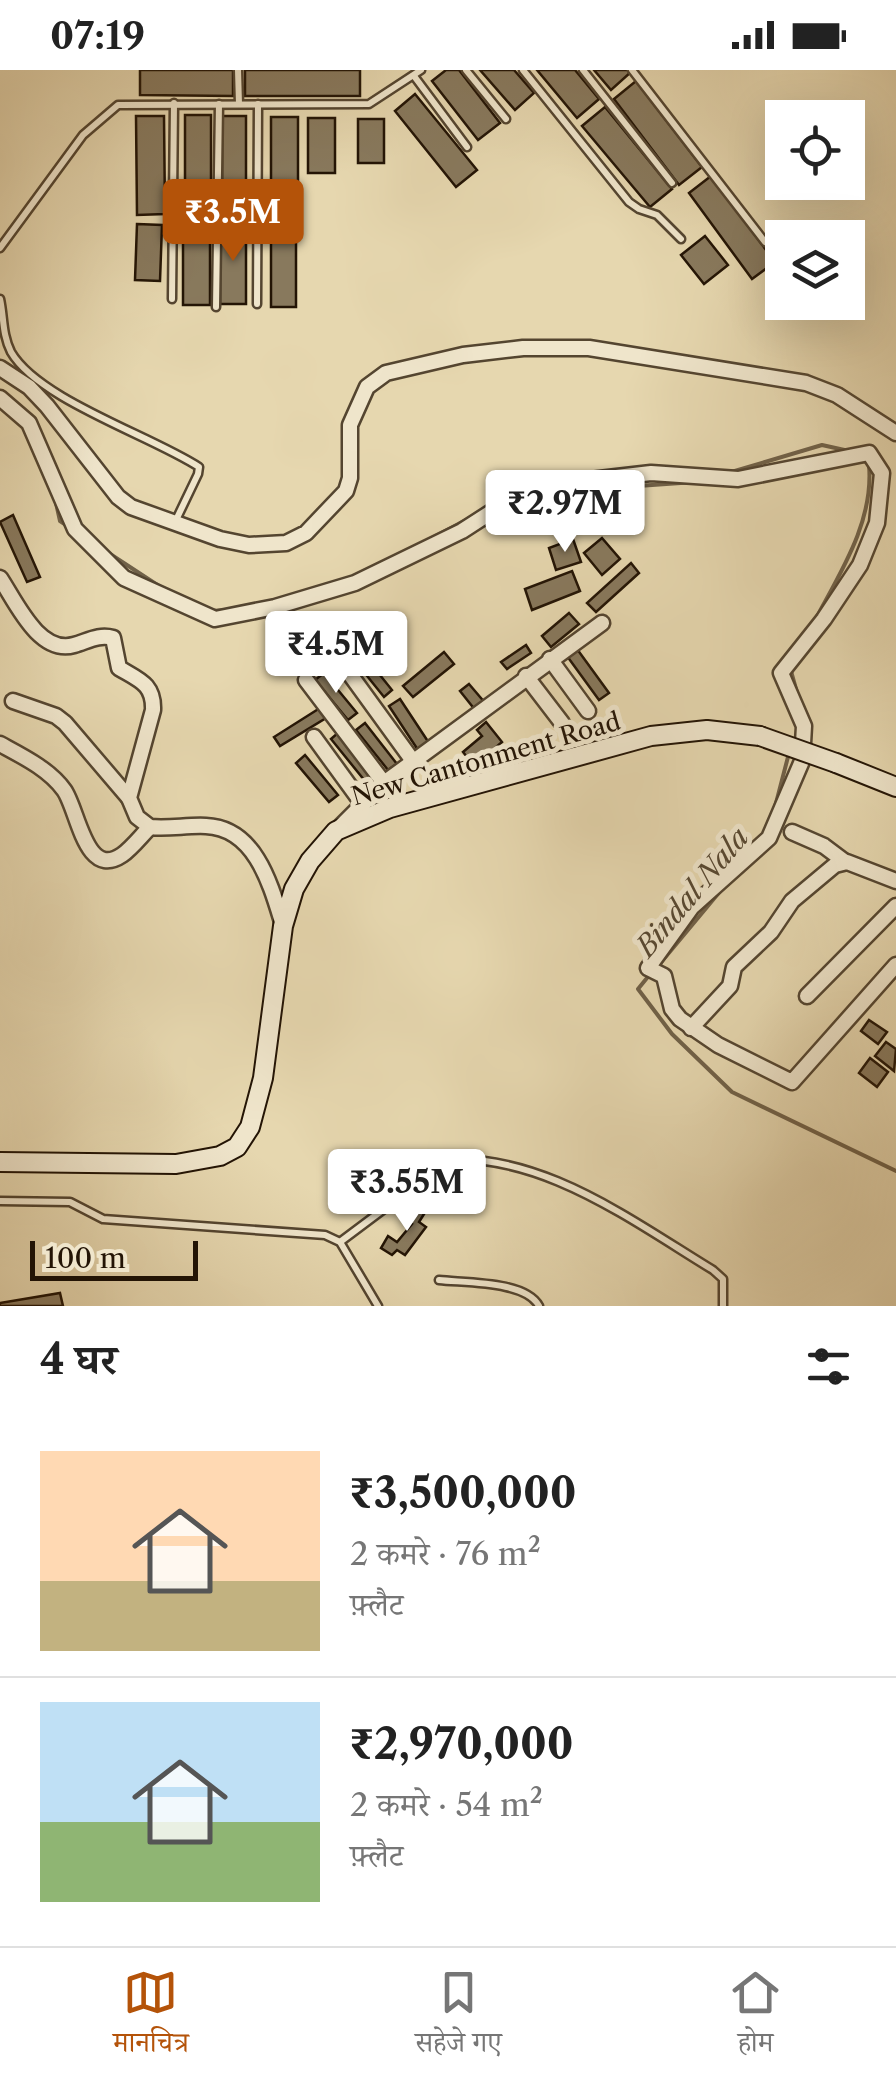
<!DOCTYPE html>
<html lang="hi">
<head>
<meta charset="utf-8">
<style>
	:root { --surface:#fff; --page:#f2f2f2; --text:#222; --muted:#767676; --line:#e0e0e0; --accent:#b45309 }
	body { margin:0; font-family:"Libre Caslon Text","Noto Serif Devanagari",serif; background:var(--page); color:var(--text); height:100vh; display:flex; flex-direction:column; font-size:38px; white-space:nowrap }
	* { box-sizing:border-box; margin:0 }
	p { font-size:32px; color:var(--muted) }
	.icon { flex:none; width:55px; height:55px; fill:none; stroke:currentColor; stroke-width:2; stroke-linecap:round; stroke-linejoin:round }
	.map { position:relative; height:1236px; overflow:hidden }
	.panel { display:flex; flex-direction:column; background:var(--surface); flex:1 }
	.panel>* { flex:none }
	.buttons { position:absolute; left:765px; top:30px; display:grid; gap:20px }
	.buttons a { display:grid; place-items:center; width:100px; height:100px; border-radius:0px; background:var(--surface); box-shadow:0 10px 40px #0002; font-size:50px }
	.scale { position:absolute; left:30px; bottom:25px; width:168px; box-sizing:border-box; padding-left:10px; border:5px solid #231405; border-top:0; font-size:28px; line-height:35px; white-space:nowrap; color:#231405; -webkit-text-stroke:8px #efe5cb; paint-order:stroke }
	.price { position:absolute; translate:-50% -85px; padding:0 22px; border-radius:10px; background:#fff; color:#222; font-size:32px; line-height:65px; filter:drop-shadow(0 2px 5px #0008) }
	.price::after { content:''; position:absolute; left:50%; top:60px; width:30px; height:22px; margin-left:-15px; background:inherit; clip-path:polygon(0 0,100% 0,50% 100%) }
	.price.on { background:var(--accent); color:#fff }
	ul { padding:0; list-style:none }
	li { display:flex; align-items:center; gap:30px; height:250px; padding:0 40px }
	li+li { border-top:2px solid var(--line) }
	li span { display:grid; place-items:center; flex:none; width:280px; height:200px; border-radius:0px; color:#555 }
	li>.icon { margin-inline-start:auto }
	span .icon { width:120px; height:120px; fill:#fffc; stroke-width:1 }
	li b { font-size:42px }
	h2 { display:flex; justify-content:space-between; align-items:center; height:120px; padding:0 40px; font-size:42px }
	.status { display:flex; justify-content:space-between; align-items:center; height:70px; padding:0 50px; background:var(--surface); direction:ltr }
	.status svg { height:28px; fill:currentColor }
	.menu { display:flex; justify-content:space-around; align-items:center; height:140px; border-top:2px solid var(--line); background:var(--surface); font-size:28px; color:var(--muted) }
	.menu a { display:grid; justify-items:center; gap:5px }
	.menu .on { color:var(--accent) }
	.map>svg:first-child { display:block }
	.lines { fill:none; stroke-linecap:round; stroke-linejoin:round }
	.stream { stroke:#706148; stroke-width:4 }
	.building { fill:#88795d; stroke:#231405; stroke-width:2.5 }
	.lane-casing { stroke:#544530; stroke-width:11 }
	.street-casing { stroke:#544530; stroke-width:19 }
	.secondary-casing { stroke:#231405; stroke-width:22 }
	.lane { stroke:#efe5cb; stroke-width:6 }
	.street { stroke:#efe5cb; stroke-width:14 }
	.secondary { stroke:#efe5cb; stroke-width:18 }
	.secondary-bridge-casing { stroke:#231405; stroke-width:22; stroke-linecap:butt }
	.secondary-bridge { stroke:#efe5cb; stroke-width:18 }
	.labels { text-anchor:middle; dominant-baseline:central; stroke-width:10; stroke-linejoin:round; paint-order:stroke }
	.street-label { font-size:25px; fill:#231405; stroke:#efe5cb }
	.water-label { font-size:28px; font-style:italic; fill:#574832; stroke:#efe5cb }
</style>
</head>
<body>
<div class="status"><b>07:19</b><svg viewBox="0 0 49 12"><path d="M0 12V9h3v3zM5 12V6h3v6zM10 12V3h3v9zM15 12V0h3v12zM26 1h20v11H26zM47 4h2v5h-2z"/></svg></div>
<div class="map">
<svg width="896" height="1236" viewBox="0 0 896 1236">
	<rect width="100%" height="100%" fill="#e6d7af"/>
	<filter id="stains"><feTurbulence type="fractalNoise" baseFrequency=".002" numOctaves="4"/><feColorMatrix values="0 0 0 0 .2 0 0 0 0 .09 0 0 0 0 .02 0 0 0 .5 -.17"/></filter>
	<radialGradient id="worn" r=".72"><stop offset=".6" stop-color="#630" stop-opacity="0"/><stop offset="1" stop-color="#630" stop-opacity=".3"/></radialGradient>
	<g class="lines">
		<g class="stream">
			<polyline points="728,403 822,375 849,381"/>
			<polyline points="526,427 538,423 695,412"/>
			<polyline points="56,433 60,451 66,455"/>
			<polyline points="417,476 479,443"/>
			<polyline points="107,482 162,518"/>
			<polyline points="209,541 230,540"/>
			<path d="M 814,552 C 840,503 874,452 869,395"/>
			<polyline points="791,601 798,626"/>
			<polyline points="775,737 789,683"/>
			<polyline points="658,896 722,819"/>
			<polyline points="651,903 638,919 672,964 732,1022 896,1101"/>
		</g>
	</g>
	<g class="building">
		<polygon points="140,0 233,0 233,26 140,25"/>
		<rect x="245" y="0" width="115" height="26"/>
		<polygon points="446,0 459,0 500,53 478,70 432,11"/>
		<polygon points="480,0 514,0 534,23 515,40"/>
		<polygon points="537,0 575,0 599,29 577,48"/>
		<polygon points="594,0 630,0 631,2 611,20"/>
		<polygon points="636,11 702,97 679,115 614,29"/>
		<polygon points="415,24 477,100 456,117 395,41"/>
		<polygon points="605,37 672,119 650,137 582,56"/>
		<rect x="185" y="45" width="26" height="100"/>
		<polygon points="136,46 164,46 165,144 137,145"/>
		<rect x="222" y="46" width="24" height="101"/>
		<rect x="271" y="47" width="27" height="100"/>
		<rect x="308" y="48" width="27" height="55"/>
		<rect x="358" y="49" width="26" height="44"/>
		<polygon points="711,106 775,192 752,209 689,123"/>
		<rect x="183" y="153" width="27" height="82"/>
		<polygon points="137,154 162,155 160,211 135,210"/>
		<rect x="220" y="154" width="26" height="80"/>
		<rect x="271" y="156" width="25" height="81"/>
		<polygon points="705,166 728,195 704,214 681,185"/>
		<polygon points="13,445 40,507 27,512 0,452"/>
		<polygon points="602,468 620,489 602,505 584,483"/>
		<polygon points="573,469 581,492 556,500 549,478"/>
		<polygon points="631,493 639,503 596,542 587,533"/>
		<polygon points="572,501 580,521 532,540 525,519"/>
		<polygon points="569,543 579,554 551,577 542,566"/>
		<polygon points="526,575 531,583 507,599 501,592"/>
		<polygon points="359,579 392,620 384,627 351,586"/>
		<polygon points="577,579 609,623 599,630 567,586"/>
		<polygon points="444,582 454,594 413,627 403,616"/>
		<polygon points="324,603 357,643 348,650 315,610"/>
		<polygon points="469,614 486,634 476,641 460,621"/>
		<polygon points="400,629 429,673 418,680 389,636"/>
		<polygon points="320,638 326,648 280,676 274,667"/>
		<polygon points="486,652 502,672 474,696 463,682 482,666 477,660"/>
		<polygon points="365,653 397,694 388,700 356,660"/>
		<polygon points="339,662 373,704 365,711 331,669"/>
		<polygon points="305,685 338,725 329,732 296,693"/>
		<polygon points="869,950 887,962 878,974 861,961"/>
		<polygon points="886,972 896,979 894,1001 875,986"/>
		<polygon points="870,988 888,1002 877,1017 859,1003"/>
		<polygon points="412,1136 424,1144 419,1152 426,1157 405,1185 397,1180 392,1185 381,1178 388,1166 397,1172 412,1154 404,1148"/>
		<polygon points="60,1223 63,1236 0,1236 0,1233"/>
	</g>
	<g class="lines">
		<g class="lane-casing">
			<g id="lane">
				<polyline points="238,0 239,34"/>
				<polyline points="466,0 506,49"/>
				<polyline points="523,0 629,132 639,139 657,145 681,169"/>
				<polyline points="583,0 672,113"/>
				<polyline points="632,0 765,172"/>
				<polyline points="414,6 467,77"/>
				<polyline points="0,178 83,65 118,35 369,34 421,0"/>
				<path d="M 0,229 C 4,247 2,264 11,282 C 39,330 152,366 199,397 L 198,404 L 176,450"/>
				<polyline points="172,229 174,33"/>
				<polyline points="257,234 258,34"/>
				<polyline points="216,237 219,34"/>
				<polyline points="0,1131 70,1132 103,1149 325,1165 340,1172 378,1236"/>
				<path d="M 340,1172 L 388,1136 L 426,1092 C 531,1074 629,1149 713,1200 L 723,1209 L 723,1236"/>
				<path d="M 439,1210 C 467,1213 526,1211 539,1236"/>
			</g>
		</g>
		<g class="street-casing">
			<g id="street">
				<polyline points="0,298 29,317 47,336 118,427 131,437 220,469 249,475 286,473 306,463 346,421 350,408 350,355 367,317 386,303 463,285 523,278 589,278 806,313 837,325 896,363"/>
				<polyline points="0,328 29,353 75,459 124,508 215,549 275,537 355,513 462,461 530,417 651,403 738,409 869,383 882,403 877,453 860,495 824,549 781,603 804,656 802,691 769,768 692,837 648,898 664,906 672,939 680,949 718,975 792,1012 896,895"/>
				<path d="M 0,508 C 16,532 39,585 74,575 C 88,571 99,564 113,568 L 119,598 C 139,610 154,614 153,640 L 129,728 L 137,747 L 150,757 C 169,759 187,755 206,756 C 256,758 271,816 283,855"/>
				<polyline points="336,585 413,691"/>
				<polyline points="550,589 588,641"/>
				<polyline points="526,606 562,653"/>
				<polyline points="306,610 384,713"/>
				<polyline points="13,631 56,646 65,653 129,728"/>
				<polyline points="314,667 362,733"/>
				<path d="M 0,674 C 22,686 49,699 64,720 C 78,739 85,810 122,785 C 132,778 141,766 150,757"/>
				<polyline points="339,758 384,713 602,553"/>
				<polyline points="792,762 824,776 844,791"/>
				<polyline points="807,926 896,836"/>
				<polyline points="691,958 730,916 734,897 771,862 792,831 835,795 847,792 896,811"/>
			</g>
		</g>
		<g class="secondary-casing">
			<g id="secondary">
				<polyline points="836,693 896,717"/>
				<polyline points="0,1092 176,1094 220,1086 237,1077 250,1057 263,1008 283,856 294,819 310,791 336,761 390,738 651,666 707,660 760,666"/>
			</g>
		</g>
		<use href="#lane" class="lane"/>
		<use href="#street" class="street"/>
		<use href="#secondary" class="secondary"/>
		<g class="secondary-bridge-casing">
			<polyline id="secondary-bridge" points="760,666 836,693"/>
		</g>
		<use href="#secondary-bridge" class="secondary-bridge"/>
	</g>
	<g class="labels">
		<g class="street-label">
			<text transform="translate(486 689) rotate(-16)">New Cantonment Road</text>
		</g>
		<g class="water-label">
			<text transform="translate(692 822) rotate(-50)">Bindal Nala</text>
		</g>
	</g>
	<rect width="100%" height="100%" filter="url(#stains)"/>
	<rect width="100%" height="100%" fill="url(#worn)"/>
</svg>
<div class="buttons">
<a><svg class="icon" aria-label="locate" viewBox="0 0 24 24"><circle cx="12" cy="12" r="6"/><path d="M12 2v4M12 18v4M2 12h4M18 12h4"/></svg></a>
<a><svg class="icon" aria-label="layers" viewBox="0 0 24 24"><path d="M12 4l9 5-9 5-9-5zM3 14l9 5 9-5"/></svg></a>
</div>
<div class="scale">100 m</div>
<b class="price on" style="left:233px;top:194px">₹3.5M</b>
<b class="price" style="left:565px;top:485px">₹2.97M</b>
<b class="price" style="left:336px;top:626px">₹4.5M</b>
<b class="price" style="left:407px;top:1164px">₹3.55M</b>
</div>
<section class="panel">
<h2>4 घर<svg class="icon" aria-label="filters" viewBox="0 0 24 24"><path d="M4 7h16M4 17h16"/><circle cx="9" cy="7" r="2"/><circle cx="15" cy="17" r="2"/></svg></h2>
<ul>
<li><span style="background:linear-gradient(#ffd9b3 65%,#c2b280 0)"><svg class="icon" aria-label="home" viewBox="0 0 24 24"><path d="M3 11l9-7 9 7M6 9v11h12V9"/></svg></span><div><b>₹3,500,000</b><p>2 कमरे · 76 m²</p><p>फ़्लैट</p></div></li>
<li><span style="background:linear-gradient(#bfe0f5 60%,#8fb573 0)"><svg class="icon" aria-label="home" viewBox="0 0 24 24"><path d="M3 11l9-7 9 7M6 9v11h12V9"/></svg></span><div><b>₹2,970,000</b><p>2 कमरे · 54 m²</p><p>फ़्लैट</p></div></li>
</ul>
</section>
<nav class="menu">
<a class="on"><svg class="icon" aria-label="map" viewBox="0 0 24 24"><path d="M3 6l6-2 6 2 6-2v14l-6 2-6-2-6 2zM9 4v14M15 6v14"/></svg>मानचित्र</a>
<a><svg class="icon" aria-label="saved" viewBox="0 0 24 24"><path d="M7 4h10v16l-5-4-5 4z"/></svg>सहेजे गए</a>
<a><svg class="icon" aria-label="home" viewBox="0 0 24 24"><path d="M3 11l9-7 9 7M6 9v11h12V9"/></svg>होम</a>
</nav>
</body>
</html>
